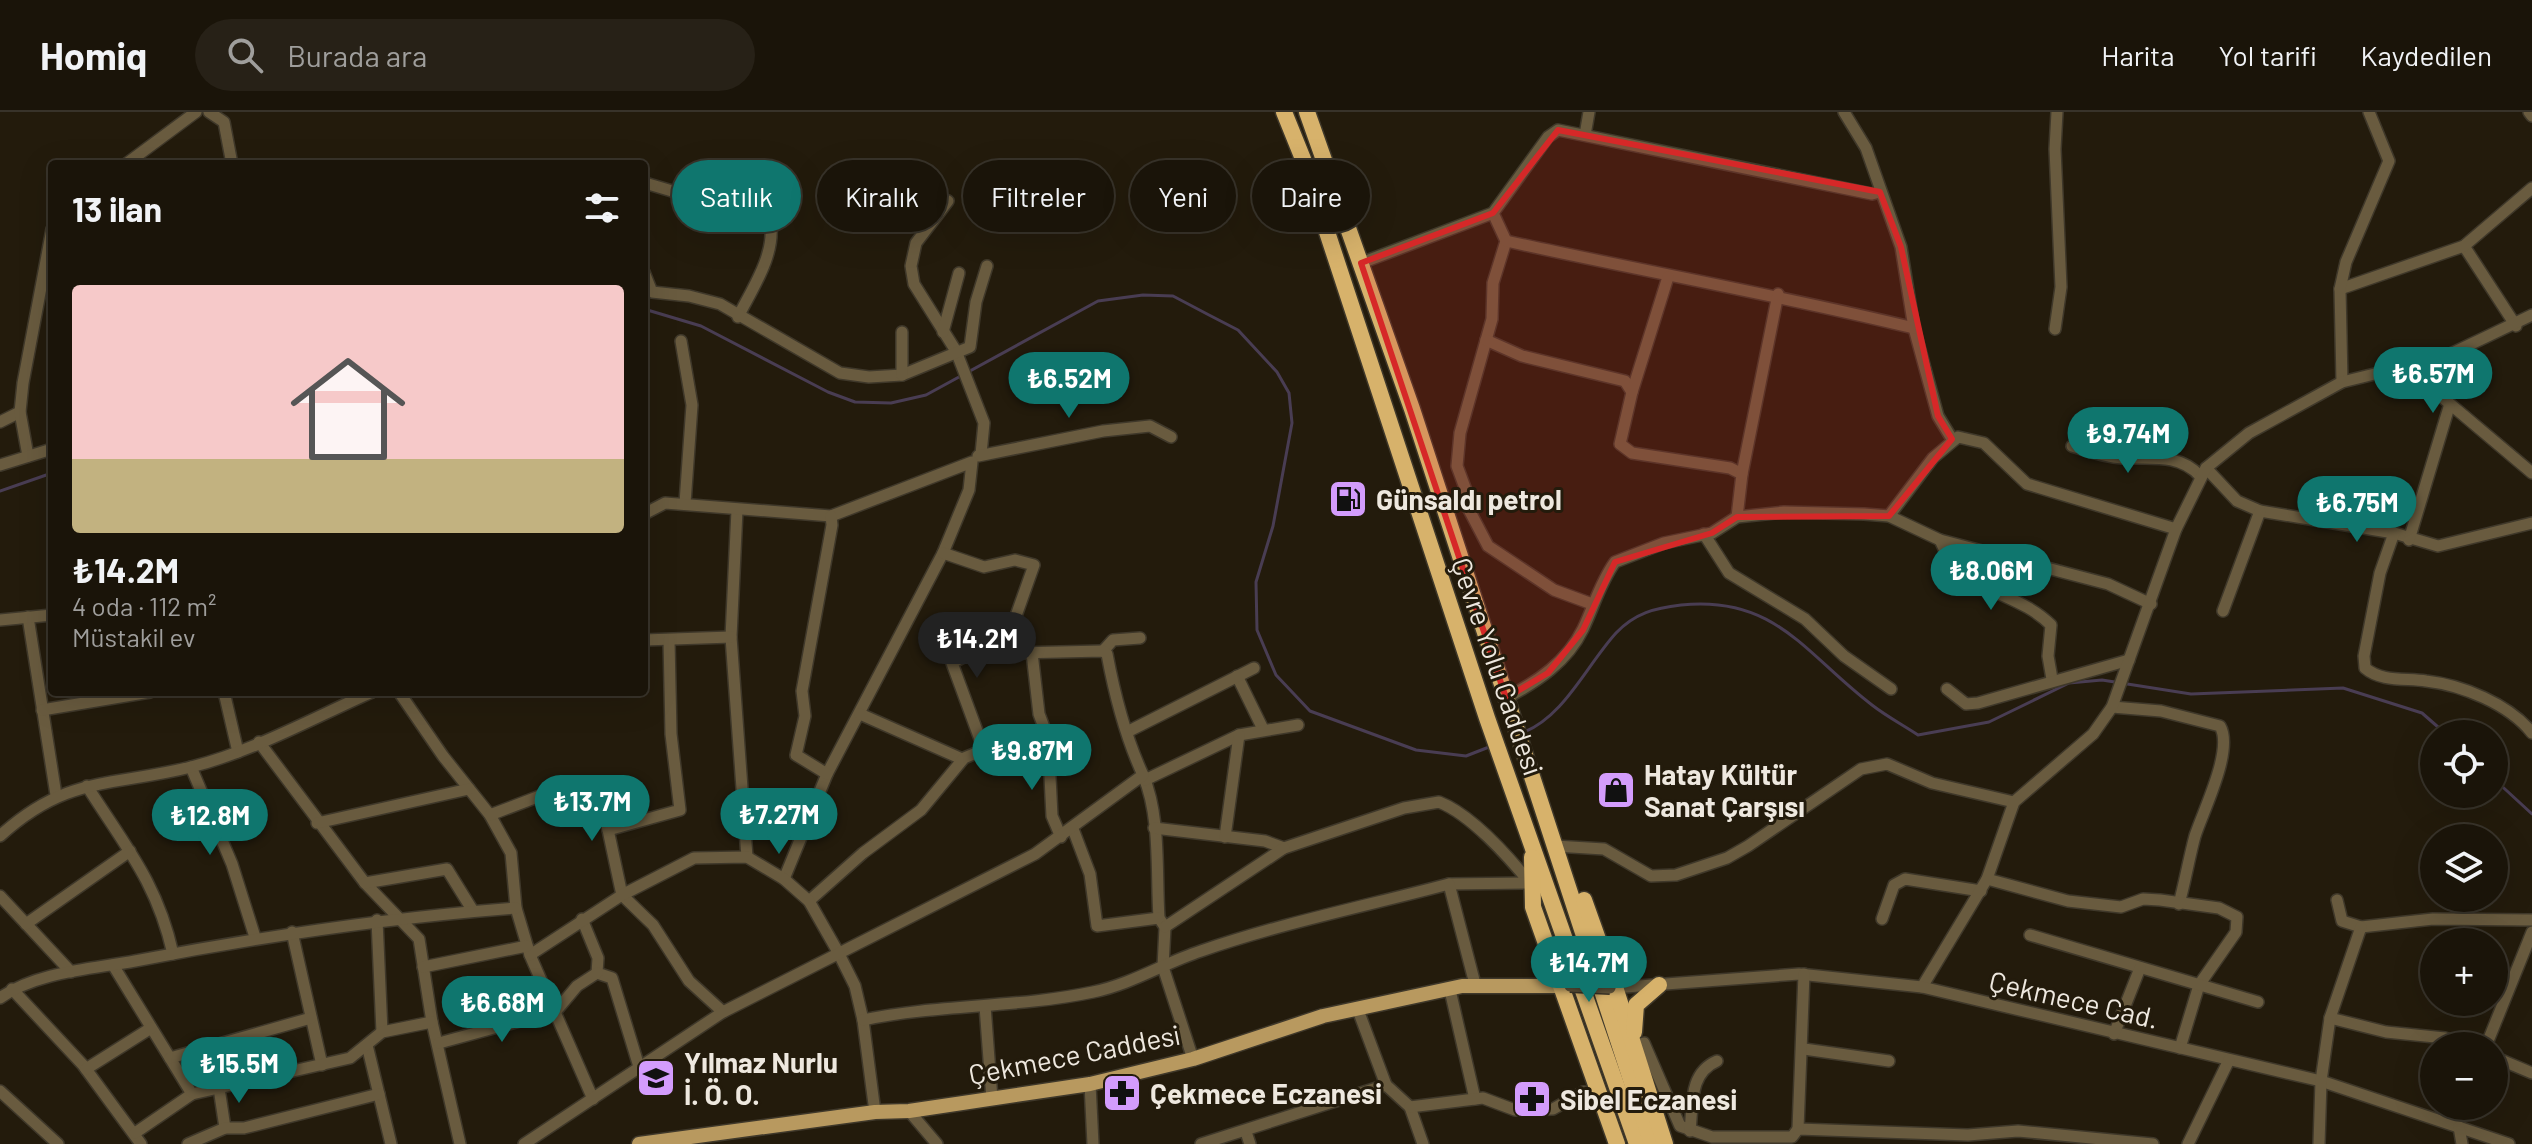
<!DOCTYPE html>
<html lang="tr">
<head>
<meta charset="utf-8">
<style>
	:root { --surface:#1a1409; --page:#272117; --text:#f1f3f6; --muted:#9f9e9c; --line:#38332a; --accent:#0f766e }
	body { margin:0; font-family:Barlow,sans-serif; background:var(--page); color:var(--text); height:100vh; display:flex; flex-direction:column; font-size:30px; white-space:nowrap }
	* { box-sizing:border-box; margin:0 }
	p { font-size:26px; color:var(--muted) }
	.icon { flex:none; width:44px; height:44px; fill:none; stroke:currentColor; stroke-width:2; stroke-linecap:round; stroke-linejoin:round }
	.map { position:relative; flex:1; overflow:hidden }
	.drawer { position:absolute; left:48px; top:48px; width:600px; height:536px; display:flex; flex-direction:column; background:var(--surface); border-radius:8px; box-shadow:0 8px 32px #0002,0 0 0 2px var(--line) }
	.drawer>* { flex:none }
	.hud { position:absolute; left:672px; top:48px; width:760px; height:72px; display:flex; gap:16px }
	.fabs { position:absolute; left:2420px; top:608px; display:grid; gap:16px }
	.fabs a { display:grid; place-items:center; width:88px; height:88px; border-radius:50%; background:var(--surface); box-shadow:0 8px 32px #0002,0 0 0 2px var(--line); font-size:40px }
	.price { position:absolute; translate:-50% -68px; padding:0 18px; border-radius:28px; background:var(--accent); color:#fff; font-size:26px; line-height:52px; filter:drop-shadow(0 2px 4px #0008) }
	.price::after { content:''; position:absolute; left:50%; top:48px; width:24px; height:18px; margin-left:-12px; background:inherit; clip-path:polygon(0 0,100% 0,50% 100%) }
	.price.on { background:#222; color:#fff }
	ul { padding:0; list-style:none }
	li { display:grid; align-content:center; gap:16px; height:424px; padding:0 24px }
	li span { display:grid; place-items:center; height:248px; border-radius:8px; color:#555 }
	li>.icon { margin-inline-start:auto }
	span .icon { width:144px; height:144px; fill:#fffc; stroke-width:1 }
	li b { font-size:34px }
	h2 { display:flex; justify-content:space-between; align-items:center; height:96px; padding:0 24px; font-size:34px }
	.chip { padding:0 28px; border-radius:36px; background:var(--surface); box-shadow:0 8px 32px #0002,0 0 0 2px var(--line); font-size:28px; line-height:72px }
	.chip.on { background:var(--accent); color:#fff }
	header { display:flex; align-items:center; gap:48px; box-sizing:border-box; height:112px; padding:0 40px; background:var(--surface); border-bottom:2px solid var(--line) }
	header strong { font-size:38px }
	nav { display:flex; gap:44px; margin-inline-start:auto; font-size:28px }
	.search { width:560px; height:72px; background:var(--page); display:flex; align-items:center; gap:20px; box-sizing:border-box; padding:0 28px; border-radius:44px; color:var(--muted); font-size:30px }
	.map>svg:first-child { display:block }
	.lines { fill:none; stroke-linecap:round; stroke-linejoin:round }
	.stream { stroke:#493d53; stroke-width:3 }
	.minor-casing { stroke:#3f382a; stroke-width:14 }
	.major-casing { stroke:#3f382a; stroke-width:17 }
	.highway-casing { stroke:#3f382a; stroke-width:19 }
	.minor { stroke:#695b3f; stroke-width:11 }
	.major { stroke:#b8995f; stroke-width:14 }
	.highway { stroke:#d7b26b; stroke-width:16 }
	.minor-bridge-casing { stroke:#3f382a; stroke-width:14; stroke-linecap:butt }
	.minor-bridge { stroke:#695b3f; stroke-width:11 }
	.marked { fill:#d62828; fill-opacity:0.2; stroke:#d62828; stroke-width:6; stroke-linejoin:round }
	.labels { text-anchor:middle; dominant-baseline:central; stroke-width:6; stroke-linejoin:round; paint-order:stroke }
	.poi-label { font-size:28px; font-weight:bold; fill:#eee8df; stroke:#231b0c; text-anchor:start }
	.street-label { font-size:28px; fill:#eee8df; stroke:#231b0c }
</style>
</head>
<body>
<header>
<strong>Homiq</strong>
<div class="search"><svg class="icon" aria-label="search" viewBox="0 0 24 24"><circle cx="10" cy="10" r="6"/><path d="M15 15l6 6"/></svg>Burada ara</div>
<nav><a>Harita</a><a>Yol tarifi</a><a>Kaydedilen</a></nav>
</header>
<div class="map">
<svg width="2532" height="1032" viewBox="0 0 2532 1032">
	<rect width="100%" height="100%" fill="#231b0c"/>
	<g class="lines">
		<g class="stream">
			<polyline points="644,197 701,214 828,280 855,290 891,291 926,283 1098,189 1143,183 1173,184 1209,203 1238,218 1277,260 1289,281 1292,311 1273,414 1256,470 1257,518 1276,563 1310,599 1416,638 1466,644 1489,635"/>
			<polyline points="0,379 52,361"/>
			<path d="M 1522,621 C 1564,605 1586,554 1616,521 C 1635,501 1655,496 1681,493 C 1776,483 1806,543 1872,593 C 1886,604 1903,613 1918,623 L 1989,610 L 2069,571 L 2102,568 L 2191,582 L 2343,576 L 2422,601 L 2446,622"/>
			<polyline points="2494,667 2532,702"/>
		</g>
		<g class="minor-casing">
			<g id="minor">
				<polyline points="209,0 224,10 232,52"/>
				<polyline points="1844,0 1866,36 1901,135 1914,216 1938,304 1952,327"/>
				<polyline points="2529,0 2532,4"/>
				<polyline points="1585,23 1589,0"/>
				<polyline points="126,52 196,0"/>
				<path d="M 645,71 L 770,108 C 777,141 752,177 738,205"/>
				<polyline points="948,89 916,131 911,154 914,172 956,239 984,311 981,342"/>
				<polyline points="1493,101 1506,129 1493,171 1492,207 1460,321 1457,354 1467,381 1465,390 1488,434 1554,478 1592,492"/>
				<path d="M 1506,129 C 1642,159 1779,183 1914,216"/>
				<polyline points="2464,134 2516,214"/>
				<polyline points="1361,151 1493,101 1548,25 1558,18 1872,82 1880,80"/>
				<polyline points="644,160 652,180 689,184 720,192 840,261 869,265 902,263 970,235 976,190 987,154"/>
				<polyline points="2340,177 2464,134 2532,76"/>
				<polyline points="2055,217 2061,175 2055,37 2057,0"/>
				<polyline points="943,220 959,161"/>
				<polyline points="1486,228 1522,244 1625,269 1632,280 1620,332 1632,341 1730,356 1742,362 1737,405"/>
				<polyline points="681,229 692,293 685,391"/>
				<polyline points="2405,254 2532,361"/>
				<polyline points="902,263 902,220"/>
				<polyline points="2342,270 2340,177 2346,150 2389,49 2369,0"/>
				<polyline points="1632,280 1668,165"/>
				<polyline points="0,310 20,300"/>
				<path d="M 2072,334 C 2088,339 2105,345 2122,346 C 2150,347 2179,341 2200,364"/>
				<polyline points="28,344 20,300 23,271 52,117"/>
				<polyline points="978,344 1103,319 1150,314 1171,325"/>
				<polyline points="0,353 52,337"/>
				<polyline points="2206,356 2237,389 2260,399 2394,421 2438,434 2532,411"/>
				<polyline points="1742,362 1778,182"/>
				<polyline points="737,398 731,525 747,745"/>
				<polyline points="644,402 665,391 831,404 972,350 969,378 943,441 827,662 784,767"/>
				<polyline points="1889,404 1933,346 1958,325 1984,331 2027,372 2176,417"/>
				<path d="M 2394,421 L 2380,461 L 2364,544 L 2365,556 C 2381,570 2406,566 2426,569 C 2462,573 2509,592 2532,621"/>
				<polyline points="1704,422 1729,461 1805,507 1844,544 1891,577"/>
				<path d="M 1940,428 C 1961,482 2015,477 2051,513 L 2048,544 L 2052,567"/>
				<polyline points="2409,428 2449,295"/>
				<polyline points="943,441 984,455 1015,448 1034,453 1011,518"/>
				<polyline points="2223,499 2260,399"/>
				<polyline points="28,505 56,683"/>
				<polyline points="0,508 52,503"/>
				<polyline points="644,528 731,525"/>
				<polyline points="1103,539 1113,528 1140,526"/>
				<polyline points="1237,564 1263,617"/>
				<polyline points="1947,577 1966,592 1978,591 2129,548"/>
				<polyline points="224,580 238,640"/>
				<polyline points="399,580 443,644 490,703 511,741 516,796 530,843 593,987"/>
				<path d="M 1506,586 C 1537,570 1567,550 1583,517 C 1594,494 1600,471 1615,450 L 1664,431 L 1712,421 L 1737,405 L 1784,400 L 1864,402 L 1889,404 L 1940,428 L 2108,472 L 2151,492"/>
				<path d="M 2112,595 L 2161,599 L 2220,614 C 2234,638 2203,699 2195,724 C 2189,746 2185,770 2179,792"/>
				<polyline points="42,598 150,580"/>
				<polyline points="860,602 962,647"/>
				<polyline points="1129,619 1254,556"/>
				<polyline points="1048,626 1052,704 1061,725"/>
				<polyline points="259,630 365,771 419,827 432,910 460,1032"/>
				<polyline points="191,655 232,752 255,825"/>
				<polyline points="827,662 796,643 805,604 802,579 832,413 831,404"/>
				<path d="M 1143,663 C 1161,705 1156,760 1159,806 L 1165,815 L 1163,855 L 1193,947"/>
				<polyline points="1145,668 1239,623 1298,613"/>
				<path d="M 87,674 C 125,734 157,770 173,842"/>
				<polyline points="490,703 553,679 598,671 622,783 653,813 689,869 723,900"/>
				<polyline points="317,711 469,677"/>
				<path d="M 1154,716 L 1265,729 L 1284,736 L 1404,696 L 1439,690 C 1470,702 1508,744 1530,771"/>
				<polyline points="1073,717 1090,762 1097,814 1159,806"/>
				<polyline points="608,718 680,698 671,622 669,528"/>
				<path d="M 0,724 C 67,663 111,675 191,655 C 254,639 313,606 372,580"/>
				<polyline points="1225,725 1239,623"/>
				<polyline points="1555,734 1604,737 1651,764 1676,763 1727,746 1748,734 1861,657 1887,652 1932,671 2014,690"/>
				<polyline points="1987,767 2068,789 2121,795 2143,787 2160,788 2219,796 2237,805 2236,820 2199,873 2180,936"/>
				<polyline points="365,771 447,757 473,799"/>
				<polyline points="1449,772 1530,771"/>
				<polyline points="0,784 71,860"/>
				<polyline points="2337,788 2342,809 2361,815 2433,807 2532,808"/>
				<polyline points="809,789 863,741 921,698 964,646 998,632 1048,626 1039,602 1032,541 1018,532 1011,518 987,511"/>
				<polyline points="582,807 598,846 597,861 612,866 640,958"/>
				<polyline points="1882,807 1894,773 1905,767 1981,779"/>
				<polyline points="377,808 382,920"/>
				<polyline points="26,812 130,739"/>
				<polyline points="1165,815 1284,736"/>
				<polyline points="292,820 322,953"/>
				<polyline points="2030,823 2258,890"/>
				<polyline points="530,843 622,783 694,746 747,745 784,767 809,789 838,840 855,874 863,908 875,1000"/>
				<polyline points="113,853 192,982"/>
				<polyline points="423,855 527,834"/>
				<polyline points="1922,875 1987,767 2014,690 2093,622 2112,595 2176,417 2206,356 2249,321 2342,270 2444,245 2532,203"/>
				<polyline points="1612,876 1799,862 1922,875 2321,969 2509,1032"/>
				<polyline points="12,877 83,953 141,1032"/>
				<polyline points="1450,878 1475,987"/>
				<path d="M 0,886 C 36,860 92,857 135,849 C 264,824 385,806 516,796"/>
				<polyline points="985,894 992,987"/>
				<polyline points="1358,898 1386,973 1410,995 1423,1032"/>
				<polyline points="2330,906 2386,920 2445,926 2467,934"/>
				<path d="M 863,908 C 939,892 1017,896 1093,880 C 1132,872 1164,851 1201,839 C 1282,811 1366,794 1449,772 L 1475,872"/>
				<polyline points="2114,922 2140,856"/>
				<polyline points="439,931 556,899 577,874 597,861"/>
				<polyline points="367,933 391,1032"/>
				<polyline points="1635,933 1644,931 1680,1014 1712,1025 1792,1025 1798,1017 1968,1023 2018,1019 2153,1032"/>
				<polyline points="2486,934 2532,820"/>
				<polyline points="1804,937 1889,949"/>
				<polyline points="2494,945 2532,961"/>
				<polyline points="170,946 311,906"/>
				<polyline points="86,957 151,916"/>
				<polyline points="1090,972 1093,1032"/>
				<polyline points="219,976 225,1016"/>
				<polyline points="0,979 58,1032"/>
				<polyline points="1410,995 1483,986 1515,998 1553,997 1583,980 1599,983"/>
				<polyline points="909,999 937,1032"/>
				<polyline points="2459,1015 2462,1032"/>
				<polyline points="1798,1017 1804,862"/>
				<path d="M 1690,1019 C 1693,992 1689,961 1717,949"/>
				<polyline points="1246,1020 1250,1032"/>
				<polyline points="135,1021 192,982 350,946 382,920 432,910"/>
				<polyline points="188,1032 225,1016 244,1016 379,982"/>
				<path d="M 524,1032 L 723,900 L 1035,742 L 1143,663 C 1125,624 1115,585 1107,542 L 1103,539 L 969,542 L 952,551 L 984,638"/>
				<polyline points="1201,1032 1386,973"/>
				<polyline points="2188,1032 2229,948"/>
				<polyline points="2319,1032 2321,969 2330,906 2361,815"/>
			</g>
		</g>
		<g class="major-casing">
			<polyline id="major" points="639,1032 875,1000 909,999 1090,972 1193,947 1323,904 1462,874 1560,874"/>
		</g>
		<g class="highway-casing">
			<g id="highway">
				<polyline points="1284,0 1303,47 1487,606 1637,1032"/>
				<polyline points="1307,0 1412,297 1652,1032"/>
				<polyline points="1532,745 1533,795 1617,1032"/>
				<polyline points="1584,788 1615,875 1665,1032"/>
				<polyline points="1634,920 1636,893 1659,873"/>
			</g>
		</g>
		<use href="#minor" class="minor"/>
		<use href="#major" class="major"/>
		<use href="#highway" class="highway"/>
		<g class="minor-bridge-casing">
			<polyline id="minor-bridge" points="1570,874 1610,876"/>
		</g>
		<use href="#minor-bridge" class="minor-bridge"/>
	</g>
	<path class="marked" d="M 1558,18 L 1880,80 L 1901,135 L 1938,304 L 1952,327 L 1889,404 L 1737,405 L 1712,421 L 1615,450 L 1583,518 L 1548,561 L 1506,586 L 1361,151 L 1493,101 Z"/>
	<defs>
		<g id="fuel-square" transform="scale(2)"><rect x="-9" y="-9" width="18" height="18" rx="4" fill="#d39cfc" stroke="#231b0c"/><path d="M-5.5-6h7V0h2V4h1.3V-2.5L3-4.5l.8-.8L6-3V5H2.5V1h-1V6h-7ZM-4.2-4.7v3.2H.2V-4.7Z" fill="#111"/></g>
		<g id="shop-square" transform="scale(2)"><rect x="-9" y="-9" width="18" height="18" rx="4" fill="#d39cfc" stroke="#231b0c"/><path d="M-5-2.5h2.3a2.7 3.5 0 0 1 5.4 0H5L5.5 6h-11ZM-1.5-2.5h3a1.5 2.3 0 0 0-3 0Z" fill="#111"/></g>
		<g id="school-square" transform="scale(2)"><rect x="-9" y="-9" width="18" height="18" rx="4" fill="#d39cfc" stroke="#231b0c"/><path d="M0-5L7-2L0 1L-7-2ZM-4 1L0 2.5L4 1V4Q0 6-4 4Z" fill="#111"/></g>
		<g id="pharmacy-square" transform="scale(2)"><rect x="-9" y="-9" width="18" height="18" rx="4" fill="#d39cfc" stroke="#231b0c"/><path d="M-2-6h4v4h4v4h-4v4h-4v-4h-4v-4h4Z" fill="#111"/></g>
	</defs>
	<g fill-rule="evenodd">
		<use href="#fuel-square" x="1348" y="387"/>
		<use href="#shop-square" x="1616" y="678"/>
		<use href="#school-square" x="656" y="966"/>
		<use href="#pharmacy-square" x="1122" y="981"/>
		<use href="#pharmacy-square" x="1532" y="987"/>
	</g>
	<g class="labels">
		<g class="poi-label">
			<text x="1376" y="387">Günsaldı petrol</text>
			<text x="1644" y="662">Hatay Kültür<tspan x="1644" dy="32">Sanat Çarşısı</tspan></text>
			<text x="684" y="950">Yılmaz Nurlu<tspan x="684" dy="32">İ. Ö. O.</tspan></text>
			<text x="1150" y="981">Çekmece Eczanesi</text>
			<text x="1560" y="987">Sibel Eczanesi</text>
		</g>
		<g class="street-label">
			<text transform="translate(1498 554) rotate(71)">Çevre Yolu Caddesi</text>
			<text transform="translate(2074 887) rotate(13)">Çekmece Cad.</text>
			<text transform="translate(1074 942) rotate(-11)">Çekmece Caddesi</text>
		</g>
	</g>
</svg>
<div class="fabs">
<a><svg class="icon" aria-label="locate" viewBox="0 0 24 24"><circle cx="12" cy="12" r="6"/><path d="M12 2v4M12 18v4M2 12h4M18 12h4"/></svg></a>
<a><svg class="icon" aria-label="layers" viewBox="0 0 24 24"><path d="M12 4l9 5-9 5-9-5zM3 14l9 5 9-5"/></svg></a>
<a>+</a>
<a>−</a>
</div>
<b class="price" style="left:2433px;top:303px">₺6.57M</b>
<b class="price" style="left:1069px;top:308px">₺6.52M</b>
<b class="price" style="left:2128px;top:363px">₺9.74M</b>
<b class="price" style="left:2357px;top:432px">₺6.75M</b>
<b class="price" style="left:1991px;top:500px">₺8.06M</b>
<b class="price on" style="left:977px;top:568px">₺14.2M</b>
<b class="price" style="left:1032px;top:680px">₺9.87M</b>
<b class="price" style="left:592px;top:731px">₺13.7M</b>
<b class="price" style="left:779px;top:744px">₺7.27M</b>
<b class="price" style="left:210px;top:745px">₺12.8M</b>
<b class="price" style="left:1589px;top:892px">₺14.7M</b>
<b class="price" style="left:502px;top:932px">₺6.68M</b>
<b class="price" style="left:239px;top:993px">₺15.5M</b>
<div class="hud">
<a class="chip on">Satılık</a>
<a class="chip">Kiralık</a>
<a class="chip">Filtreler</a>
<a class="chip">Yeni</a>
<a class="chip">Daire</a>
</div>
<section class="drawer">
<h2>13 ilan<svg class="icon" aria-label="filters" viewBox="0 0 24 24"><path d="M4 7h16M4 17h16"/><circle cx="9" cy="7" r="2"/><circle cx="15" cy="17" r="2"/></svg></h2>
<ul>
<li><span style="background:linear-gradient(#f6c9c9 70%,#c2b280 0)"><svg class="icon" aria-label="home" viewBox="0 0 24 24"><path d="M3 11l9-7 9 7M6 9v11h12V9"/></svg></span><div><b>₺14.2M</b><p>4 oda · 112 m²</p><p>Müstakil ev</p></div></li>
</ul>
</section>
</div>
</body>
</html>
